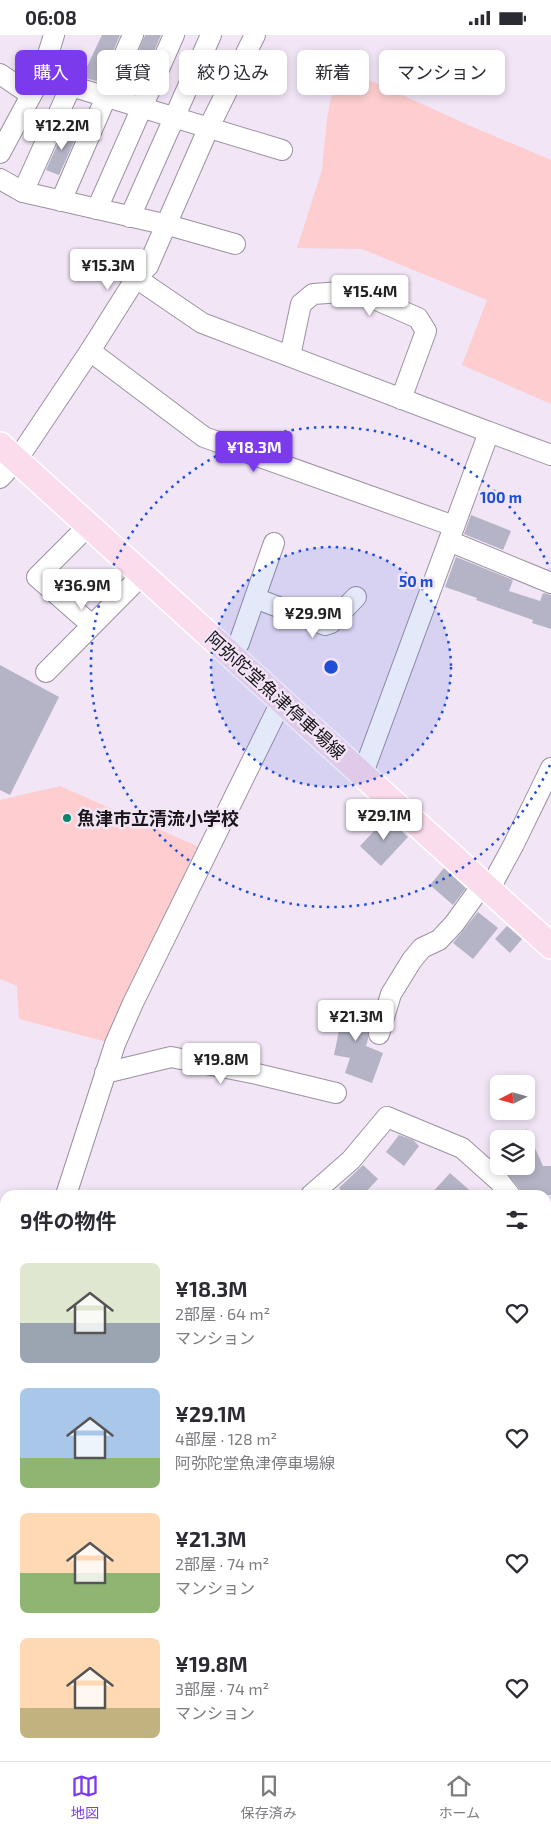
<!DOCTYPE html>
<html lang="ja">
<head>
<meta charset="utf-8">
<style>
	:root { --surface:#fff; --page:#f2f2f3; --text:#2b2b33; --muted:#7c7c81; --line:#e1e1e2; --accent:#7c3aed }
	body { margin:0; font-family:"Exo 2","Noto Sans JP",sans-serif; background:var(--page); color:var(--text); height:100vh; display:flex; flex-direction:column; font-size:19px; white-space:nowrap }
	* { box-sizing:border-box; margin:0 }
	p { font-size:16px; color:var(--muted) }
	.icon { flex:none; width:28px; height:28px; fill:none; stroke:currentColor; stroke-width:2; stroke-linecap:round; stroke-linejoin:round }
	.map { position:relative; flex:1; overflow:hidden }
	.panel { position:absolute; left:0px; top:1155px; width:551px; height:571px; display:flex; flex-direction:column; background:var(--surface); border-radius:15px 15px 0 0; box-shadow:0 2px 8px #0003 }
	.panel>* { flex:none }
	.top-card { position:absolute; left:15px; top:15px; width:521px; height:45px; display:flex; gap:10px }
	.needle { width:32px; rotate:264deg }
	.buttons { position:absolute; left:490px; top:1040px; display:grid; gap:10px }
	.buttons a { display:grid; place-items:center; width:45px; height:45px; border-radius:8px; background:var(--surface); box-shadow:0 2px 8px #0003; font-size:25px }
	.price { position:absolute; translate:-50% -42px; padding:0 11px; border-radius:5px; background:#fff; color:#222; font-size:16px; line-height:32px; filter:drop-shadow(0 1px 2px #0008) }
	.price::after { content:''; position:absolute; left:50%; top:30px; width:15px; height:11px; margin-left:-8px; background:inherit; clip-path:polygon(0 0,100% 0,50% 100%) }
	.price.selected { background:var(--accent); color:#fff }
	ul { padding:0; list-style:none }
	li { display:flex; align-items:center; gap:15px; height:125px; padding:0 20px }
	li span { display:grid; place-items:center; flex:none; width:140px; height:100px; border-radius:8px; color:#555 }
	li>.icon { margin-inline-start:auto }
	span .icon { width:60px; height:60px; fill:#fffc; stroke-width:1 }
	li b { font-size:21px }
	h2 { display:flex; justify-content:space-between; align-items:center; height:60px; padding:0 20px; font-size:21px }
	.chip { padding:0 18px; border-radius:8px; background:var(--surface); box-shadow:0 2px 8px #0003; font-size:18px; line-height:45px }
	.chip.selected { background:var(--accent); color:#fff }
	.status { display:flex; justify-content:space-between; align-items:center; height:35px; padding:0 25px; background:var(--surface); direction:ltr }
	.status svg { height:14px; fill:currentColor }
	.tabs { display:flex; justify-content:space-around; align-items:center; height:70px; border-top:1px solid var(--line); background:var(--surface); font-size:14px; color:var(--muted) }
	.tabs a { display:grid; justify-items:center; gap:2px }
	.tabs .selected { color:var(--accent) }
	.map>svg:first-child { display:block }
	.green { fill:#fdcdcf }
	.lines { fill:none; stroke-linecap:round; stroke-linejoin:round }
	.stream { stroke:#687ea1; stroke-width:5 }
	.building { fill:#b5b4c6 }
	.minor-casing { stroke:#9c91a0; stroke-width:22 }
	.major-casing { stroke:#fff; stroke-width:28 }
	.highway-casing { stroke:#fff; stroke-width:30 }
	.minor { stroke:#fff; stroke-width:20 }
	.major { stroke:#fadcec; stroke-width:25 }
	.highway { stroke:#f7c4df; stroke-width:28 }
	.ring { fill:none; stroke:#1d4ed8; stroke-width:2.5; stroke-dasharray:2.5 5 }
	.poi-dot { fill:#07876a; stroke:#f1e5f6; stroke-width:2 }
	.labels { text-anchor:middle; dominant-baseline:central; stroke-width:5; stroke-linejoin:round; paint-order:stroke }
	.street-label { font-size:18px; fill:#19151a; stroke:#f1e5f6 }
	.poi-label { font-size:18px; font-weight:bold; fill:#19151a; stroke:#f1e5f6; text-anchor:start }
	.centre { fill:#1d4ed8; stroke:#f1e5f6; stroke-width:2.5 }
	.ring-label { font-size:15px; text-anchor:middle; font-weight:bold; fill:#1d4ed8; stroke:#f1e5f6; stroke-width:5; stroke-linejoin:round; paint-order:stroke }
</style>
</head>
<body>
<div class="status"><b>06:08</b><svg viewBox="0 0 49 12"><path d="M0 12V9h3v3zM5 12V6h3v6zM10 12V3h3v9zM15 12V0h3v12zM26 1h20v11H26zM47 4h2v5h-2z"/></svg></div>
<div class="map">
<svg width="551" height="1726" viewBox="0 0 551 1726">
	<rect width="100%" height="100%" fill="#f1e5f6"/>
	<g class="green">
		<polygon points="354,38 468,90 551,125 551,369 462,330 487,265 362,214 297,213 322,135 327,83 331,62"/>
		<polygon points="60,751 208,816 115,1009 19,984 17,951 0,944 0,765"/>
	</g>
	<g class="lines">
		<polyline class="stream" points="480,1726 481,1721"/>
	</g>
	<g class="building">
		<polygon points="102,0 120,0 100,47 82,42"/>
		<polygon points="145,0 161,0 141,46 129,40"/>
		<polygon points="65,93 78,98 59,140 46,135"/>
		<polygon points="471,480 511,496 503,515 464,499"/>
		<polygon points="456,522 513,545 509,556 540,566 543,558 551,560 551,594 532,588 533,585 476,565 477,563 445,552"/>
		<polygon points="0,630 59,662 10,760 0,755"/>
		<polygon points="387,782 408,802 381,831 360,811"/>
		<polygon points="444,833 466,853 453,870 430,850"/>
		<polygon points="478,877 498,893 473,924 453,908"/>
		<polygon points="507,891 522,904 510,918 495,904"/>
		<polygon points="338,967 373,978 368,996 368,1004 366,1011 383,1018 372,1048 345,1038 350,1023 334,1020 341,986 333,983"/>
		<polygon points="526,1093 543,1131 551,1131 551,1160 522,1160 519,1153 500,1131 526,1131"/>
		<polygon points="399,1100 413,1105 419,1111 404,1131 386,1117"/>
		<polygon points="363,1130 378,1144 363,1160 346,1160 339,1153"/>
		<polygon points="450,1138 475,1160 430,1160"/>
	</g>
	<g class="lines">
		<g class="minor-casing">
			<g id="minor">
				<polyline points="0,39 31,60"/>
				<polyline points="41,42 282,115"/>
				<polyline points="0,118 41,42 54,0"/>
				<polyline points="0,144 23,157 168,190 235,209"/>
				<polyline points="23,157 71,51"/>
				<polyline points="61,166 133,0"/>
				<polyline points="97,174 174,0"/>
				<polyline points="130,182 211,0"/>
				<polyline points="136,243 202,288 489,397"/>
				<polyline points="90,316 204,402 454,491"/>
				<polyline points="290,321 301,269 313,259 356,256 418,283 426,296 401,364"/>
				<polyline points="0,443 17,425 90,316 136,243 148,231 209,92 255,0"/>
				<polyline points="449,506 551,548"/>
				<polyline points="255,563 325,590 331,588 356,562"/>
				<polyline points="86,585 37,542 89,490"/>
				<polyline points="230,619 239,608 274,508"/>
				<polyline points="46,637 143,539"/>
				<polyline points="363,738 489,397 551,420"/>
				<polyline points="489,855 514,809 551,733"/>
				<polyline points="379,999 391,959 412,925 422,913 439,905 454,889 483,849"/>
				<polyline points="105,1038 171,1022 257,1039 336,1058"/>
				<polyline points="66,1160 115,1009 133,968 282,665"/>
				<polyline points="311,1160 351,1125 387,1082 462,1113 499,1146 510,1160"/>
				<polyline points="546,1205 551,1210"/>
				<polyline points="0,1351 5,1337"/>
				<polyline points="546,1475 551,1461"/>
				<polyline points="0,1496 5,1499"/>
				<polyline points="351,1721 358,1726"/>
				<polyline points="126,1726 128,1721"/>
				<polyline points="491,1726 492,1721"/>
			</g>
		</g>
		<g class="major-casing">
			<polyline id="major" points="0,410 551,911"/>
		</g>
		<g class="highway-casing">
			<g id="highway">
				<polyline points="546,1537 551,1537"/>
				<polyline points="0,1557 5,1558"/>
				<polyline points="546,1568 551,1568"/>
				<polyline points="0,1589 5,1589"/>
			</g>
		</g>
		<use href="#minor" class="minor"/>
		<use href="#major" class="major"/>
		<use href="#highway" class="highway"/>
	</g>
	<circle cx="331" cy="632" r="120" fill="#1d4ed8" fill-opacity=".12"/>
	<g class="ring">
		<circle cx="331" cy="632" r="120"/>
		<path d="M550 730A240 240 0 1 1 550 534"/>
	</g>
	<circle class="poi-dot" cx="67" cy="783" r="5"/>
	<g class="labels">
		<g class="street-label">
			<text transform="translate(276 660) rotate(42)">阿弥陀堂魚津停車場線</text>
		</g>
		<g class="poi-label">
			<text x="77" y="783">魚津市立清流小学校</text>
		</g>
	</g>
	<circle cx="331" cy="632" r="8" class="centre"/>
	<g class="ring-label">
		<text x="501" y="468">100 m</text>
		<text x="416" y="552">50 m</text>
	</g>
</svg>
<div class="buttons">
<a><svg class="needle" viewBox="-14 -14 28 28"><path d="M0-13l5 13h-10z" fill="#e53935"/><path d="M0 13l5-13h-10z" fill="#7c7c81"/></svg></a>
<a><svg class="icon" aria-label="layers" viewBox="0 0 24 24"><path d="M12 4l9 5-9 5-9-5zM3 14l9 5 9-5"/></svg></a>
</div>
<b class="price" style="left:62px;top:116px">¥12.2M</b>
<b class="price" style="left:108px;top:256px">¥15.3M</b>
<b class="price" style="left:370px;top:282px">¥15.4M</b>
<b class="price selected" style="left:254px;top:438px">¥18.3M</b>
<b class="price" style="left:82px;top:576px">¥36.9M</b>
<b class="price" style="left:313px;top:604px">¥29.9M</b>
<b class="price" style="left:384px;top:806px">¥29.1M</b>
<b class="price" style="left:356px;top:1007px">¥21.3M</b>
<b class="price" style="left:221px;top:1050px">¥19.8M</b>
<div class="top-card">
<a class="chip selected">購入</a>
<a class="chip">賃貸</a>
<a class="chip">絞り込み</a>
<a class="chip">新着</a>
<a class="chip">マンション</a>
</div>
<section class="panel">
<h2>9件の物件<svg class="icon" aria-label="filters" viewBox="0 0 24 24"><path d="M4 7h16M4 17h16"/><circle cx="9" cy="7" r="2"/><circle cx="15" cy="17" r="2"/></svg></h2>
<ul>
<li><span style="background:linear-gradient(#dfe7d0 60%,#9aa5b1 0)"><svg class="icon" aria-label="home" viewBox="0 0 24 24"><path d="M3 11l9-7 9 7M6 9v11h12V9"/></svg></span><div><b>¥18.3M</b><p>2部屋 · 64 m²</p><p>マンション</p></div><svg class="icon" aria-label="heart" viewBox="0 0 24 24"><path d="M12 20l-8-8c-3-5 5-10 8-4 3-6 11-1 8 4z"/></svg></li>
<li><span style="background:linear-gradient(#a9c7e8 70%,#8fb573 0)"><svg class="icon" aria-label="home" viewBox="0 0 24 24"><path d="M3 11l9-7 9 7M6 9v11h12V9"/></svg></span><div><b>¥29.1M</b><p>4部屋 · 128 m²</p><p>阿弥陀堂魚津停車場線</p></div><svg class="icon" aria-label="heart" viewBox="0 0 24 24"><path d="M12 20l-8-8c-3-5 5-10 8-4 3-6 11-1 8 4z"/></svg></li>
<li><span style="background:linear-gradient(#ffd9b3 60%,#8fb573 0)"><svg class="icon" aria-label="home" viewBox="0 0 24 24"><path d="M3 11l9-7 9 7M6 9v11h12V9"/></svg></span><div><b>¥21.3M</b><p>2部屋 · 74 m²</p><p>マンション</p></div><svg class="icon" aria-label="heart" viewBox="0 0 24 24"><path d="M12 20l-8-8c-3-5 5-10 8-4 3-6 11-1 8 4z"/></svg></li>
<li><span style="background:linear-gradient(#ffd9b3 70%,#c2b280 0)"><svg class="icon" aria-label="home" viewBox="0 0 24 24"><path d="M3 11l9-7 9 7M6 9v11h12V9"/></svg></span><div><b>¥19.8M</b><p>3部屋 · 74 m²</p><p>マンション</p></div><svg class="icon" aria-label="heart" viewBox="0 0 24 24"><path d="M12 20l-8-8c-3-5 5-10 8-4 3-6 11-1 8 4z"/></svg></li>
</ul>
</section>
</div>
<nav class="tabs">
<a class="selected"><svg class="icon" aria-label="map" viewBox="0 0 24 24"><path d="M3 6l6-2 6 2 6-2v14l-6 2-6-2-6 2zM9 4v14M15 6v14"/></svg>地図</a>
<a><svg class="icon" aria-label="saved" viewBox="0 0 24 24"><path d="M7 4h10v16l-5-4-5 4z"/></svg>保存済み</a>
<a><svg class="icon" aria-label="home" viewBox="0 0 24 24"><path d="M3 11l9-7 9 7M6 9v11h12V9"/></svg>ホーム</a>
</nav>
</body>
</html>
